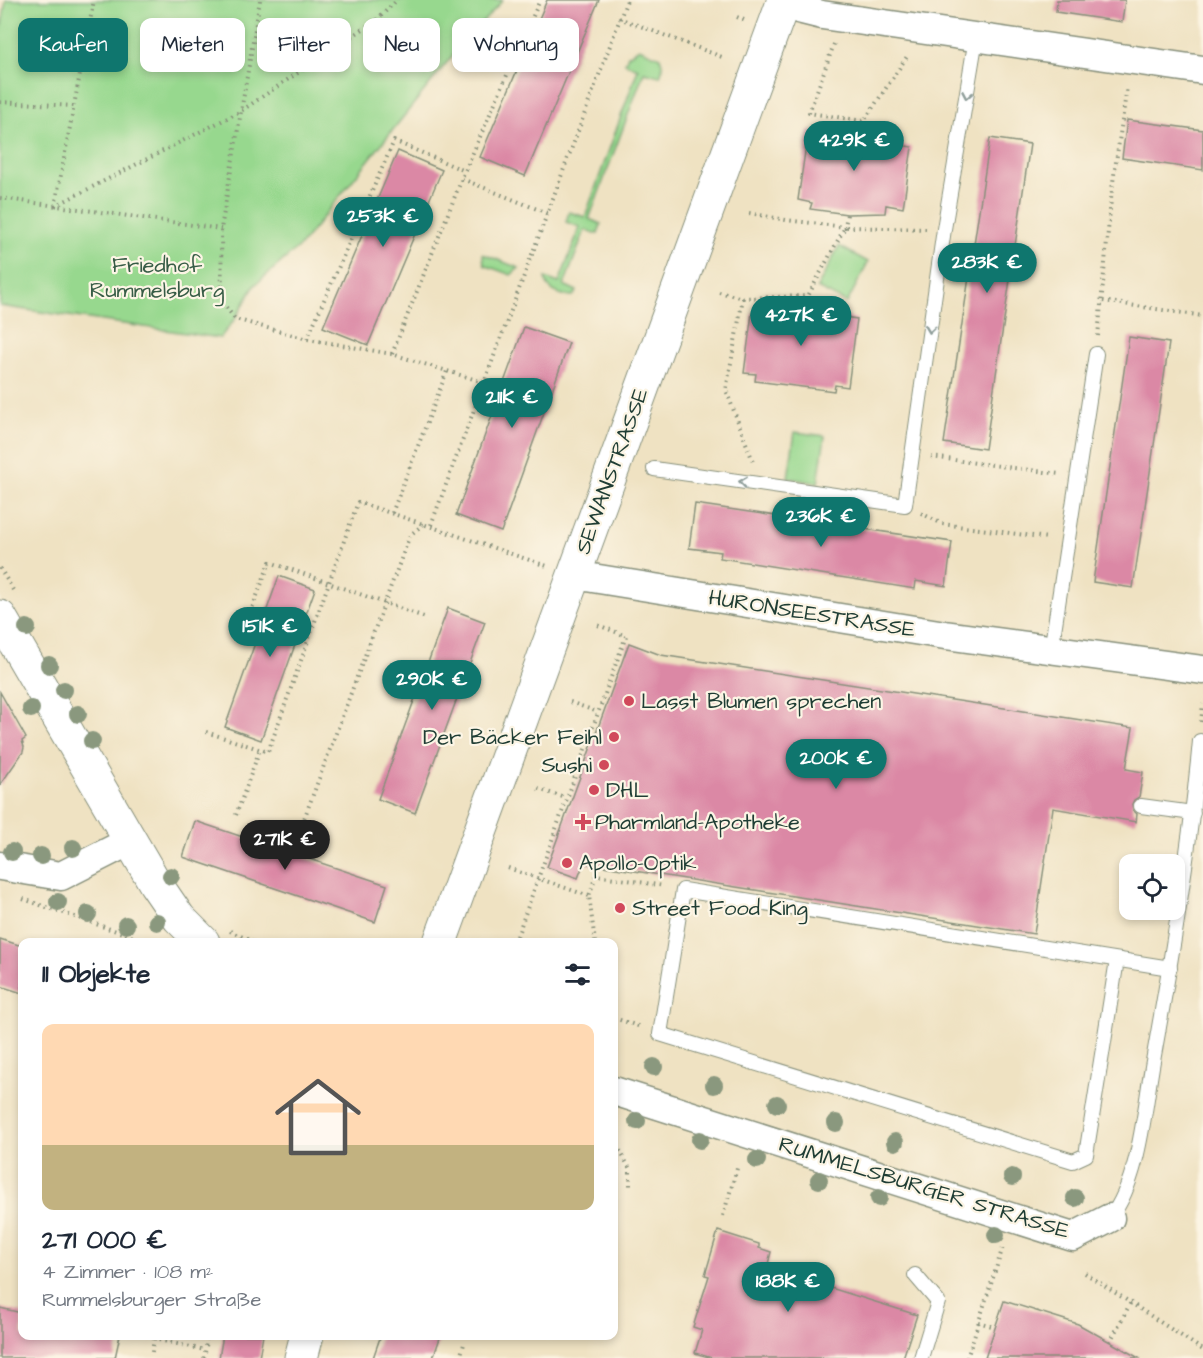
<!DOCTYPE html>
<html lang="de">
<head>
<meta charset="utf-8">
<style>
	:root { --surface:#fff; --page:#f6f6f7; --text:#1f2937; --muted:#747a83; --line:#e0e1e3; --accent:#0f766e }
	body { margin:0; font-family:"Architects Daughter",sans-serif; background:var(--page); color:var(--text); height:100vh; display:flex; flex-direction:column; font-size:22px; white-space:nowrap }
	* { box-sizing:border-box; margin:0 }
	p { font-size:20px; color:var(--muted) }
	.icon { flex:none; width:33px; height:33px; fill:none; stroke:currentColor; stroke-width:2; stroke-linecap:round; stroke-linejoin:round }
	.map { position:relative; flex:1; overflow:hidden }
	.sheet { position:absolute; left:18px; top:938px; width:600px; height:402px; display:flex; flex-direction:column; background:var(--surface); border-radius:12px; box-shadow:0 3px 9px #0003 }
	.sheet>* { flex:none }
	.guide { position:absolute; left:18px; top:18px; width:600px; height:54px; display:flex; gap:12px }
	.tools { position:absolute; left:1119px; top:854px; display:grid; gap:12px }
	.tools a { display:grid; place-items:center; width:66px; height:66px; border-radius:12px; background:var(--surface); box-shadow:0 3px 9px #0003; font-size:30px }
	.price { position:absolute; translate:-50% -51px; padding:0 14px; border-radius:21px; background:var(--accent); color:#fff; font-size:20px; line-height:39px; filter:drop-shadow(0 2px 3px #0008) }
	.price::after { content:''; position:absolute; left:50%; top:36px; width:18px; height:14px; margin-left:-9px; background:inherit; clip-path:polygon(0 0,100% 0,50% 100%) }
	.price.selected { background:#222; color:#fff }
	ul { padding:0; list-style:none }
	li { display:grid; align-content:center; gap:12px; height:318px; padding:0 24px }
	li+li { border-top:2px solid var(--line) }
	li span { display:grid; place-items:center; height:186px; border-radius:12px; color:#555 }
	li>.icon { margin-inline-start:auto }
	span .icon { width:108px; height:108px; fill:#fffc; stroke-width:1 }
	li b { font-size:26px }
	h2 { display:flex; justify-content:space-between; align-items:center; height:72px; padding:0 24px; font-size:26px }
	.pill { padding:0 21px; border-radius:12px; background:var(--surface); box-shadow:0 3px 9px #0003; font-size:21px; line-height:54px }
	.pill.selected { background:var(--accent); color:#fff }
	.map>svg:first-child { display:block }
	.green { fill:#97d88e; stroke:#5b8a61; stroke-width:1.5 }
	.building { fill:#db88a5 }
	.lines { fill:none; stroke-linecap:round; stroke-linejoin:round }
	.service-casing { stroke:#87907b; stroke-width:16 }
	.minor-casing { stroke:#87907b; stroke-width:31 }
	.tertiary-casing { stroke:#87907b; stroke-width:35 }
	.path { stroke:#87907b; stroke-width:4; stroke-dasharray:1.5 4.5; stroke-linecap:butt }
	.service { stroke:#fff; stroke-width:14 }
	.minor { stroke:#fff; stroke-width:28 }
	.tertiary { stroke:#fff; stroke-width:33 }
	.tree { fill:#8a987e }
	.oneway { stroke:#8f9e9a }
	.poi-dot { fill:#d1495b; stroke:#fcf5e5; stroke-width:2 }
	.labels { text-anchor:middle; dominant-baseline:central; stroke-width:4.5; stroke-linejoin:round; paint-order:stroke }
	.park-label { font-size:22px; fill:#375c46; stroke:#fcf5e5 }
	.street-label { font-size:22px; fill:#1f3d34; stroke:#fcf5e5 }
	.poi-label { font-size:22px; fill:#1f3d34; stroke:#fcf5e5; text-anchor:start }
</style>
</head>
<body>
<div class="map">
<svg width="1203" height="1358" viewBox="0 0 1203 1358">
	<rect width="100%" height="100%" fill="#fcf5e5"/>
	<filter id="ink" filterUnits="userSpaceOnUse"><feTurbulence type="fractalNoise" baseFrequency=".0167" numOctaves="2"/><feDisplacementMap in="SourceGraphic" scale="12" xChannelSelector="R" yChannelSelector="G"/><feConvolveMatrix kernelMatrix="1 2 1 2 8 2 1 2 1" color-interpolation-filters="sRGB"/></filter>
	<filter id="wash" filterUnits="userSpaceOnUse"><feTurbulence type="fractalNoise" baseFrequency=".008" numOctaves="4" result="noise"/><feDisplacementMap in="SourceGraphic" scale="24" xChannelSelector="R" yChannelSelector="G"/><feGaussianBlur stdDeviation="1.35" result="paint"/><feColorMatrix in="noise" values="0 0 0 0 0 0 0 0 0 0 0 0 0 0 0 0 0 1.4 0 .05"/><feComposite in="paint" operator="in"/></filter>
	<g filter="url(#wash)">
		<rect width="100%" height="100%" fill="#efe2c2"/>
		<g class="green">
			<polygon points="6,0 503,0 452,56 300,246 255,285 235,319 220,338 0,306 0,38"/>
			<path d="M 639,48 L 660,57 L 663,67 L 660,76 L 644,72 L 589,219 L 601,224 L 598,234 L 585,230 L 564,285 L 577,291 L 573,296 C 560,296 547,291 545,278 L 559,283 L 580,227 L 566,222 L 569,212 L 585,217 L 638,69 L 625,63 L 628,55 Z"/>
			<polygon points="839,246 868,262 847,303 817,288"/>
			<polygon points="483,254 519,268 511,275 484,265"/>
			<polygon points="795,432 825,436 818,483 788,478"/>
		</g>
		<g id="blocks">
			<g class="building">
				<polygon points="547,0 599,0 525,176 480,157"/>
				<polygon points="1057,0 1125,0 1122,22 1056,12"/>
				<polygon points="1127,120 1203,130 1203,170 1122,158"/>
				<polygon points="822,127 901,139 900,145 912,147 903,208 886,205 885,213 847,214 810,209 812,203 798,200 808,131 822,133"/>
				<polygon points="990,138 1030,144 985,449 944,443"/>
				<polygon points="398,151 442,170 368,345 323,327"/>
				<polygon points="796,305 845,311 844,317 857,319 848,387 835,385 834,391 755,381 756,374 744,373 752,313 770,315 771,306"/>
				<polygon points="524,327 569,343 501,532 456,515"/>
				<polygon points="1129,337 1169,343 1133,588 1093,582"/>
				<polygon points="695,504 952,542 946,586 916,581 915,589 720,558 721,552 689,548"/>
				<polygon points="279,576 315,589 261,740 225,727"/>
				<polygon points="448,608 485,622 415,813 378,799"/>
				<polygon points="629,643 661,655 1133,728 1126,769 1143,772 1139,797 1134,800 1132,804 1133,810 1137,814 1136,822 1053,808 1034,934 584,863 578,878 547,867"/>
				<polygon points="0,692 26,738 22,741 24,747 23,752 0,785"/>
				<polygon points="195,821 387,885 375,922 183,857"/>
				<polygon points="0,939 22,946 22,993 0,986"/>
				<polygon points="718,1231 759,1244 759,1248 771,1252 767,1268 917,1315 903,1358 712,1358 695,1353 702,1330 693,1327 709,1276 705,1275"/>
				<polygon points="1004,1301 1078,1324 1139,1358 985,1358"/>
				<polygon points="0,1308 22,1313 22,1335 120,1335 115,1358 0,1358"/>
				<polygon points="223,1335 263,1335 259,1358 219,1358"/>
				<polygon points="381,1335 441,1335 433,1358 373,1358"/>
			</g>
		</g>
	</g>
	<g filter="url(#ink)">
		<use href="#blocks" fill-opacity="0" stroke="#87907b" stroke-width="1.5"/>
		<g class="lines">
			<g class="service-casing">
				<g id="service">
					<polyline points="654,469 905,505 944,229 976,38"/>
					<polyline points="1051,651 1096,354"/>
					<polyline points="1141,806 1193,813"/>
					<polyline points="1117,960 1086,1155 1073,1161 660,1034 683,890 1170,968"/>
					<path d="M 1110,1218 C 1140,1179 1144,1110 1153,1061 C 1172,955 1190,849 1200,741"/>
					<polyline points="915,1275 938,1302 921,1358"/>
				</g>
			</g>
			<g class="minor-casing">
				<g id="minor">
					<polyline points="782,5 822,15 1203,70"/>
					<polyline points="574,575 945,635 1203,670"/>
					<polyline points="0,866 61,876 130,841"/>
					<polyline points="614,1091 1073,1237 1110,1218"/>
				</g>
			</g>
			<g class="tertiary-casing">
				<g id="tertiary">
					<polyline points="0,617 155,883 179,918 203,942"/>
					<polyline points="440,942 784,0"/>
					<polyline points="301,1358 307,1335"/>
				</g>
			</g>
			<g class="path">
				<polyline points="260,0 221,229 222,302 235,319 307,339 392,354 483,382"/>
				<polyline points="737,17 746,21"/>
				<polyline points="619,18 722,57"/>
				<polyline points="834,44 809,113 864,121 908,55"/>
				<polyline points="0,102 74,106"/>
				<polyline points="462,179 547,213"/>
				<polyline points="0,198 221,229"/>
				<polyline points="55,206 241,111 378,19 397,0"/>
				<polyline points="55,206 94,0"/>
				<polyline points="749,213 786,220 845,227 847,214"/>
				<polyline points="719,292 743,298 808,296"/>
				<polyline points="743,298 726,390 754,464"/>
				<polyline points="1103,301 1203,316"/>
				<polyline points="806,306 808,296 845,227 926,229"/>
				<polyline points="1098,336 1112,189 1127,87"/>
				<polyline points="307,339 394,141 465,171"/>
				<polyline points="392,354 465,171 540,0"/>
				<polyline points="931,457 1060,474"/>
				<polyline points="392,513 447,371"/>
				<polyline points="921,513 942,524 1048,538"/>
				<polyline points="431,525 627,0"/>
				<polyline points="0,568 13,590"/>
				<polyline points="246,624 270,562 427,618"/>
				<polyline points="570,702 598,712"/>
				<polyline points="1201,722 1203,704"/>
				<polyline points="206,732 268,752 358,502 547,566"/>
				<polyline points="538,789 566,798"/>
				<polyline points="236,815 260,749"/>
				<polyline points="298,835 410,535 425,523"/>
				<polyline points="508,868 589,896"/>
				<polyline points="23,899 148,942"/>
				<polyline points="230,931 253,942"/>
				<polyline points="515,942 626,636 598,625"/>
				<polyline points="595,942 589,896 596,875 664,886"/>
				<polyline points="614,1018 641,1027"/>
				<polyline points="614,1140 630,1169 630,1187"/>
				<polyline points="723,1216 738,1165"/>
				<polyline points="1085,1273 1203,1350"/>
				<polyline points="978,1322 995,1327"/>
				<polyline points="1110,1342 1131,1302"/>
				<polyline points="152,1352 154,1339 205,1350"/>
				<polyline points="204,1358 208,1335"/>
				<polyline points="460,1358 464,1344"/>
				<polyline points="967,1358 1003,1247"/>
			</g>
			<use href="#service" class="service"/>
			<use href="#minor" class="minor"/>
			<use href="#tertiary" class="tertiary"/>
		</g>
		<g class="tree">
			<circle cx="27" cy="628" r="9"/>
			<circle cx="49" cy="665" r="9"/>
			<circle cx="64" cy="690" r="9"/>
			<circle cx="31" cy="709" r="9"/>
			<circle cx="78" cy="714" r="9"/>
			<circle cx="92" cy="741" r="9"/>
			<circle cx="73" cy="848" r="9"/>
			<circle cx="12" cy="852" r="9"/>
			<circle cx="41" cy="856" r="9"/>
			<circle cx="171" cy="876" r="9"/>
			<circle cx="58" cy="902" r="9"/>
			<circle cx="88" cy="914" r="9"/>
			<circle cx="157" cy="922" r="9"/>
			<circle cx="126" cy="925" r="9"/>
			<circle cx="654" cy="1067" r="9"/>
			<circle cx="714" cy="1085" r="9"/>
			<circle cx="777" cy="1104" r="9"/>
			<circle cx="637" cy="1121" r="9"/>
			<circle cx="836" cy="1123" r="9"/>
			<circle cx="700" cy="1140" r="9"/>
			<circle cx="895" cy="1142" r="9"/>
			<circle cx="757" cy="1160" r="9"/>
			<circle cx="1012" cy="1177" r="9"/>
			<circle cx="819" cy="1180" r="9"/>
			<circle cx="879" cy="1198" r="9"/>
			<circle cx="1075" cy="1198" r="9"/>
			<circle cx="996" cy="1235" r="9"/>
		</g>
		<defs><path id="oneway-chevron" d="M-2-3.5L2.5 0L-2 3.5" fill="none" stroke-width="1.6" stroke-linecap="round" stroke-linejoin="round" transform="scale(1.5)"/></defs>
		<g class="oneway">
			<use href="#oneway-chevron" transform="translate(967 95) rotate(100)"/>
			<use href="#oneway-chevron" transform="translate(930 329) rotate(98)"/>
			<use href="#oneway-chevron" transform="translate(743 482) rotate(-172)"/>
		</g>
	</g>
	<g class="poi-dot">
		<circle cx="629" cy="701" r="6"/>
		<circle cx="614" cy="737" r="6"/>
		<circle cx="604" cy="765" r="6"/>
		<circle cx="594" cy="790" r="6"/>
		<path d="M580 813h6v6h6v6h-6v6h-6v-6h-6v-6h6z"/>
		<circle cx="567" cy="863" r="6"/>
		<circle cx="620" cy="908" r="6"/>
	</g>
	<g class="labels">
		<g class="park-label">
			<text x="157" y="265">Friedhof<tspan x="157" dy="25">Rummelsburg</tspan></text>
		</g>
		<g class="street-label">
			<text transform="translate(612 471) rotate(-70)">SEWANSTRASSE</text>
			<text transform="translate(812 614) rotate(9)">HURONSEESTRASSE</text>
			<text transform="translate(924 1188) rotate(17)">RUMMELSBURGER STRASSE</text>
		</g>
		<g class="poi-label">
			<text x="641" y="701">Lasst Blumen sprechen</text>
			<text x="602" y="737" text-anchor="end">Der Bäcker Feihl</text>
			<text x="592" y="765" text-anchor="end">Sushi</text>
			<text x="606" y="790">DHL</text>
			<text x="595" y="822">Pharmland-Apotheke</text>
			<text x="579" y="863">Apollo-Optik</text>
			<text x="632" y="908">Street Food King</text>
		</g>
	</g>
</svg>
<div class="tools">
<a><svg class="icon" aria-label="locate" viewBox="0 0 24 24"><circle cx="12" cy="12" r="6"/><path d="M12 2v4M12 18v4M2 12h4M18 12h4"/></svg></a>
</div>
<b class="price" style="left:854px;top:172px">429K €</b>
<b class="price" style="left:383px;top:248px">253K €</b>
<b class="price" style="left:987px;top:294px">283K €</b>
<b class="price" style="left:801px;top:347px">427K €</b>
<b class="price" style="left:512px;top:429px">211K €</b>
<b class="price" style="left:821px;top:548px">236K €</b>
<b class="price" style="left:270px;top:658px">151K €</b>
<b class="price" style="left:432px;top:711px">290K €</b>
<b class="price" style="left:836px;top:790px">200K €</b>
<b class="price selected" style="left:285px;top:871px">271K €</b>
<b class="price" style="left:788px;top:1313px">188K €</b>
<div class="guide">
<a class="pill selected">Kaufen</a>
<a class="pill">Mieten</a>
<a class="pill">Filter</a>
<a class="pill">Neu</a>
<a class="pill">Wohnung</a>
</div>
<section class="sheet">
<h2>11 Objekte<svg class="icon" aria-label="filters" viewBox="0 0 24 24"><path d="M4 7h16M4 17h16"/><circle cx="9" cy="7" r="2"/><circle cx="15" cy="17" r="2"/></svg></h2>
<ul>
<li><span style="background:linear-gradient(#ffd9b3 65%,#c2b280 0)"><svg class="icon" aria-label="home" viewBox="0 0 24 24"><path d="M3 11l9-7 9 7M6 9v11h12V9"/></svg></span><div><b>271 000 €</b><p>4 Zimmer · 108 m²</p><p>Rummelsburger Straße</p></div></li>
</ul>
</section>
</div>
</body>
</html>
